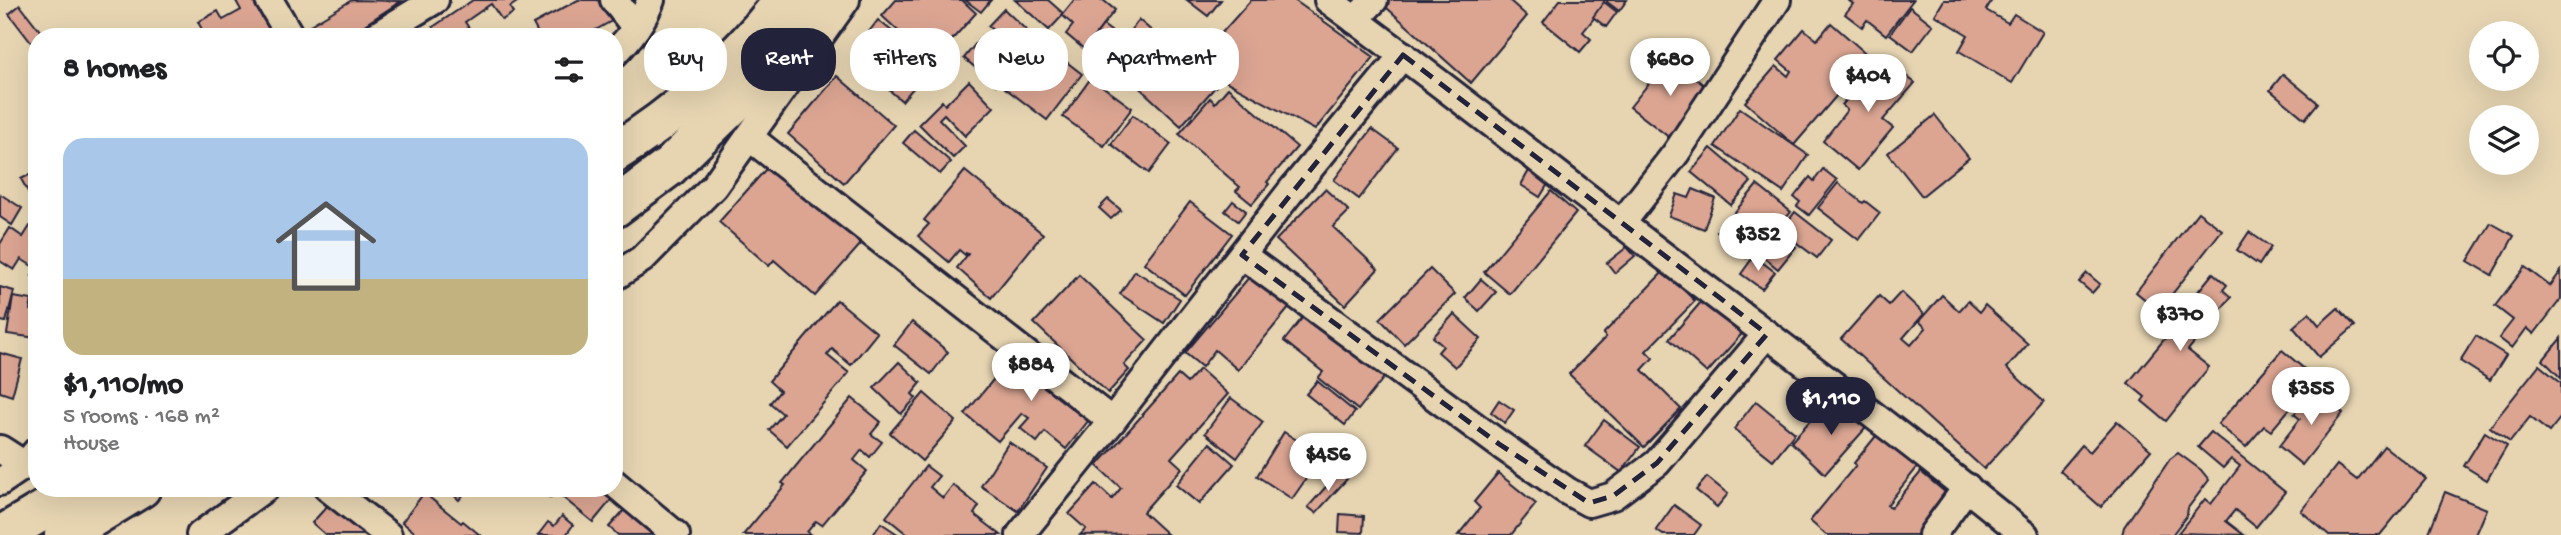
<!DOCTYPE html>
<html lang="en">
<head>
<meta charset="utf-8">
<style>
	:root { --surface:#fff; --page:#f2f2f2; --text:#202124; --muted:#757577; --accent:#22223b }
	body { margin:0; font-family:"Gochi Hand",sans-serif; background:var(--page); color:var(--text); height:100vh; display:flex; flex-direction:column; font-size:26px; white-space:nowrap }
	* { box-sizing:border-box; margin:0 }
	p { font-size:23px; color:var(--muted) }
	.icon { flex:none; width:38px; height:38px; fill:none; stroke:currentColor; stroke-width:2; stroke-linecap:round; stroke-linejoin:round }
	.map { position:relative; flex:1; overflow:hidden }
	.side { position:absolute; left:28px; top:28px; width:595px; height:469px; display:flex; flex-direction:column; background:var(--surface); border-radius:28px; box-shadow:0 7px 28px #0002 }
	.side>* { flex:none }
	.guide { position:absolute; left:644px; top:28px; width:665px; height:63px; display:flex; gap:14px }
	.controls { position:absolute; left:2469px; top:21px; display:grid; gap:14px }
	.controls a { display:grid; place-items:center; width:70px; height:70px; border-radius:50%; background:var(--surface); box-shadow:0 7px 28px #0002; font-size:35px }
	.price { position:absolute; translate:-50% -60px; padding:0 16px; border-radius:24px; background:#fff; color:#222; font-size:23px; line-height:46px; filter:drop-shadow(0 2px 4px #0008) }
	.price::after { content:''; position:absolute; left:50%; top:42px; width:21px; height:16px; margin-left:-10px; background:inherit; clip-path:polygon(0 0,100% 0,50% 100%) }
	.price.current { background:var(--accent); color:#fff }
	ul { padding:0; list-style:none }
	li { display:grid; align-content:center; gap:14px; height:371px; padding:0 35px }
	li span { display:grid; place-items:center; height:217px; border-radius:21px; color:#555 }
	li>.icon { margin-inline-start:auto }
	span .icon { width:126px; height:126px; fill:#fffc; stroke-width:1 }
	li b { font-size:30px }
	h2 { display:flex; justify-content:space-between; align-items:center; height:84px; padding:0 35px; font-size:30px }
	.pill { padding:0 24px; border-radius:28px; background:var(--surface); box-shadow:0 7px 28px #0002; font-size:24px; line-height:63px }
	.pill.current { background:var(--accent); color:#fff }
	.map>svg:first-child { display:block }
	.building { fill:#dba592; stroke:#22223b; stroke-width:2 }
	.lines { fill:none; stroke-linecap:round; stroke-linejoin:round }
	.minor-casing { stroke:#22223b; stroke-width:32 }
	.highway-casing { stroke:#22223b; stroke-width:44 }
	.minor { stroke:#e7d5b2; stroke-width:26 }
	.highway { stroke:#e7d5b2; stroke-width:38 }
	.marked { fill:none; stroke:#22223b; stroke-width:5; stroke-dasharray:14 9; stroke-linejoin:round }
</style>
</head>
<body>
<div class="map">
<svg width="2561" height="535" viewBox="0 0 2561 535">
	<rect width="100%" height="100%" fill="#e7d5b2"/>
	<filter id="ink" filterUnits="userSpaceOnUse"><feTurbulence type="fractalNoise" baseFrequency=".0143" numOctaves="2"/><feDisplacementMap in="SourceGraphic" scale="14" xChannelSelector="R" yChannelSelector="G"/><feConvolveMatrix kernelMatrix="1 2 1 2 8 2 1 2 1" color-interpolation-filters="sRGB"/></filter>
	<g filter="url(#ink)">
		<g class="building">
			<polygon points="239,0 273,0 293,37 206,37 198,22 218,11 223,20 241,10 236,1"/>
			<polygon points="352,0 401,1 346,37 318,37 310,25"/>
			<polygon points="473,0 520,0 510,7 513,13 502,20 491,4 465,22 475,37 440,37 433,27"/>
			<polygon points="578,0 598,0 599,2 603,0 617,18 583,37 540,37 533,24"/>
			<polygon points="896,0 962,0 976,13 932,62 882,16"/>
			<polygon points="965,0 991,0 981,12"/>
			<polygon points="1015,0 1048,0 1064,14 1049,30"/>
			<polygon points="1074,0 1103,0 1115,10 1084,49 1066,34 1073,25 1062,15"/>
			<polygon points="1187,0 1221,0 1208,16"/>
			<polygon points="1251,0 1294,0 1374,57 1315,130 1194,64"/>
			<polygon points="1378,0 1509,0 1527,16 1471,83"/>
			<polygon points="1560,0 1627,0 1619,11 1607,2 1583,32 1591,39 1580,52 1543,22"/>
			<polygon points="1848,0 1913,0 1886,35 1867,20 1862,27 1845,14 1853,4"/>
			<polygon points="1944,0 1992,0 1986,10 2008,23 2014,14 2043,32 2012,83 1959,51 1968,35 1935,15"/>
			<polygon points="1604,2 1617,12 1606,27 1593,17"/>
			<polygon points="20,5 44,36 37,37 37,42 33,45 9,14"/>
			<polygon points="1910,7 1933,25 1913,51 1890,34"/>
			<polygon points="1004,9 1040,43 1025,60 988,26"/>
			<polygon points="878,20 934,65 923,78 868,33"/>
			<polygon points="1139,20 1216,86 1181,126 1107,58"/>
			<polygon points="1831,23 1870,57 1794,145 1745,102 1776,66 1788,76 1791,71 1778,60 1804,29 1817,40"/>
			<polygon points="1103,25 1119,37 1103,60 1087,48"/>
			<polygon points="982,36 1014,63 996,85 964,58"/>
			<polygon points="872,37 921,79 902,101 853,59"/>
			<polygon points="1055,53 1082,74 1047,120 1005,88 1024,63 1028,66 1036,55 1047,63"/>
			<polygon points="1669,58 1709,89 1670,138 1630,107"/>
			<polygon points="1881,59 1897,74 1900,71 1915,83 1883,120 1893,128 1858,170 1823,141 1847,110 1842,105"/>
			<polygon points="2283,74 2318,103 2305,119 2270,90"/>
			<polygon points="837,76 894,125 844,183 788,134"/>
			<polygon points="1091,78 1132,108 1104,146 1063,117"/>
			<polygon points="969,81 994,107 965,136 944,114 939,119 965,146 953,158 919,124 942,101 945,105"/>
			<polygon points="1228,88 1297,147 1267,182 1269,184 1252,204 1236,191 1240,187 1179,134 1210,98 1215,103"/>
			<polygon points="1740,108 1808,155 1783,192 1715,146"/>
			<polygon points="1133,115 1171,144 1149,173 1111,144"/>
			<polygon points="1935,115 1969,158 1922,196 1888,153"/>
			<polygon points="1372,129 1398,148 1359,199 1334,180"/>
			<polygon points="914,130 951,162 940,174 903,143"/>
			<polygon points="1711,148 1751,182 1731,205 1691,172"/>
			<polygon points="773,161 861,244 815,296 774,260 769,266 719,222"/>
			<polygon points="1531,167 1551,179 1540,197 1521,185"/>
			<polygon points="1823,169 1837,180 1809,215 1797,206 1800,202 1794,197 1810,177 1814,181"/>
			<polygon points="37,171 37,208 21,179"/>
			<polygon points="965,171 1043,234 991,298 957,268 968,254 966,253 965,255 959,250 949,262 918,236 929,224 924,220"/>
			<polygon points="1838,183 1863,203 1865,201 1880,213 1859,240 1818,208"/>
			<polygon points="1757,185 1791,212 1768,240 1734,213"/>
			<polygon points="1325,189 1349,211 1333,227 1378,269 1345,305 1276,240"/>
			<polygon points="1693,189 1715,198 1704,229 1669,216 1677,194 1689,198"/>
			<polygon points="1551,191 1576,213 1510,294 1484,272"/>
			<polygon points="0,194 22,208 12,225 0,217"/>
			<polygon points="1108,199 1121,210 1111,219 1099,208"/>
			<polygon points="1233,201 1246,211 1238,221 1225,211"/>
			<polygon points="1190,202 1232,234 1185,295 1144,263"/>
			<polygon points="1795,212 1831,240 1817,258 1781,231"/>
			<polygon points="2198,212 2222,230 2159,311 2136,292"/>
			<polygon points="1732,215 1761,242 1746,258 1717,231"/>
			<polygon points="2491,223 2514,236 2492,275 2468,261"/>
			<polygon points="30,226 37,230 37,279 32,276 37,269 21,259 14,270 0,261 0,244 10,228 23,237"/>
			<polygon points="2249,232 2271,247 2259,265 2237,250"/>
			<polygon points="1779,233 1796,247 1778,269 1761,255"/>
			<polygon points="1627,247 1635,256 1615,273 1607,263"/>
			<polygon points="1754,256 1775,272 1762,289 1741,274"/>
			<polygon points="2525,267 2550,286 2561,271 2561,299 2534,334 2527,328 2512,348 2499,338 2513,320 2495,306"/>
			<polygon points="1256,269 1294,302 1238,370 1215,350 1202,367 1185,353"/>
			<polygon points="1430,269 1455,294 1404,344 1380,319"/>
			<polygon points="1135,271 1180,299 1164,323 1120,294"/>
			<polygon points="1664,271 1695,301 1646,351 1653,358 1642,370 1681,409 1644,447 1569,374 1606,337 1603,334"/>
			<polygon points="2087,273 2100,284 2092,293 2079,282"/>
			<polygon points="2213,273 2227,285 2223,290 2231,297 2188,350 2209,367 2166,421 2142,401 2145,397 2128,383 2186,313 2183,310"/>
			<polygon points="1079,275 1147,340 1124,365 1129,370 1108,393 1034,323"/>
			<polygon points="1481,279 1496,292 1479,311 1465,298"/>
			<polygon points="0,287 14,291 6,322 0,321"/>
			<polygon points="1901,292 1924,314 1903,338 1911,345 1926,328 1919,321 1942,295 1959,311 1968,301 1980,312 1985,305 2028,344 2007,368 2044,402 1984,469 1841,339 1879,296 1889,305"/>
			<polygon points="1708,294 1747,328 1707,373 1669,339"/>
			<polygon points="13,297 32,300 30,310 37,311 37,338 7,334"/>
			<polygon points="837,300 877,333 851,365 832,349 827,355 849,373 787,446 769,430 783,414 770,403 780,391 769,381"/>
			<polygon points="2338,308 2355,326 2319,357 2293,327 2309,313 2319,325"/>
			<polygon points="1307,312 1386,375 1358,410 1318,378 1323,372 1284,341"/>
			<polygon points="1454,314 1481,339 1455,367 1438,352 1443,346 1433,337"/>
			<polygon points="912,322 948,352 931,374 894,345"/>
			<polygon points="2476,336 2506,355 2490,380 2460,361"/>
			<polygon points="2561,338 2561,378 2543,360"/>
			<polygon points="1020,347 1096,411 1066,449 1045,432 1037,442 1020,428 1029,418 1022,413 998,441 965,414"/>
			<polygon points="2282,350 2309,373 2292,394 2298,399 2271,431 2264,426 2246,447 2218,424"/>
			<polygon points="0,353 22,359 12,396 0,392"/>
			<polygon points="899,362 921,383 912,394 916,398 901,414 874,388"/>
			<polygon points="2539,365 2561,383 2561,417 2549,432 2530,417 2510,442 2490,427"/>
			<polygon points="1200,369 1228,394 1171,458 1182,468 1143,512 1167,534 1080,535 1086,529 1069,514 1096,484 1112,499 1121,488 1097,466 1178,375 1187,383"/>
			<polygon points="1317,381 1355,412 1345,425 1306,394"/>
			<polygon points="2314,389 2343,413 2302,465 2279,446 2300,419 2294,414"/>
			<polygon points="924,393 956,421 922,461 890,433"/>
			<polygon points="852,398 881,422 871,434 882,442 870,457 862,450 854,460 867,471 822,525 816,521 807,532 811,535 743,535 785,485 782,483"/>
			<polygon points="1231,398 1263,422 1237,458 1205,433"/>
			<polygon points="1499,400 1514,410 1505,423 1491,412"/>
			<polygon points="1756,401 1795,433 1773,460 1734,429"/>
			<polygon points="1852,403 1872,421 1825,474 1791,442 1816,414 1830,427"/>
			<polygon points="1604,420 1640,447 1621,472 1585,446"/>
			<polygon points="2117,421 2151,450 2101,507 2060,471 2082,445 2090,452"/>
			<polygon points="1880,431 1929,453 1887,505 1891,508 1921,472 1952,498 1919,535 1826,535 1810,521 1856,465 1854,463"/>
			<polygon points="1284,432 1322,456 1292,499 1257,476"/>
			<polygon points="2211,432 2285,492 2256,527 2235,510 2226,521 2244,535 2178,533 2205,499 2211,504 2240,466 2231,459 2223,468 2198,447"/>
			<polygon points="2485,432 2507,446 2487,480 2464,466"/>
			<polygon points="1009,442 1047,468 1018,511 981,486"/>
			<polygon points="1335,442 1347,455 1338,463 1326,450"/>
			<polygon points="1210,443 1234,464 1199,504 1176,485"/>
			<polygon points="2384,446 2426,479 2380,535 2329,535 2301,511 2337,465 2357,480"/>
			<polygon points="2178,453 2201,470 2209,480 2188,508 2187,515 2172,535 2122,535 2124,527 2170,459"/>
			<polygon points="926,466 939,476 930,487 943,498 953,485 979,506 974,514 1001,535 908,535 886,517"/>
			<polygon points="1339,472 1347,479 1316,513 1308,507"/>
			<polygon points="1498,473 1536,504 1511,535 1458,535 1480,508 1474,502"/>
			<polygon points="1707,477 1728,494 1717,507 1696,490"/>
			<polygon points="446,488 469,488 459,500"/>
			<polygon points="538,488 599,488 612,499 593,522 556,492 550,498"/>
			<polygon points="2445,492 2487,509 2476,535 2428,535"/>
			<polygon points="424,493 461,523 463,521 480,535 418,535 402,522"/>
			<polygon points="329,504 345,518 355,508 384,535 326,535 312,523"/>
			<polygon points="1674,505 1701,525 1694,535 1663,535 1656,530"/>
			<polygon points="626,508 676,535 618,535 609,527"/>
			<polygon points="1340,514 1364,516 1363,533 1339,532"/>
			<polygon points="562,516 573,525 566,535 538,535 548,522 554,526"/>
			<polygon points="881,523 899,535 873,535"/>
		</g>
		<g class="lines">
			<g class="minor-casing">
				<g id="minor">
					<polyline points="269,0 291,37"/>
					<polyline points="614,0 636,28"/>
					<path d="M 1328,0 C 1445,85 1558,176 1673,263 C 1791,353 1910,441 2025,535"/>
					<polyline points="1355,20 1374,0"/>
					<polyline points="374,37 435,0"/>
					<path d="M 614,54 C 630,38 643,21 651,0"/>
					<polyline points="749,137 1112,421"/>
					<polyline points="1621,224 1676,153 1777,0"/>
					<polyline points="1242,255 1499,444 1567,491 1589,503 1613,496 1657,463 1767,334"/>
					<polyline points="614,277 642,259 714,186 846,0"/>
					<polyline points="0,449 25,465"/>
					<polyline points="0,482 25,465 37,451"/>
					<polyline points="614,483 676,535"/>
					<polyline points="328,488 388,535"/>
					<polyline points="200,535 265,488"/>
					<polyline points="1020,535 1112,421 1291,191 1403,55"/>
					<polyline points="1932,535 1967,487"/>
				</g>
			</g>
			<g class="highway-casing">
				<g id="highway">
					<path d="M 614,153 C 680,112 737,61 784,0"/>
					<polyline points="614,208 669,167 751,87 823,0"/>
					<polyline points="2,535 81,488"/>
					<polyline points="64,535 141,488"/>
				</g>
			</g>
			<use href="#minor" class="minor"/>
			<use href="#highway" class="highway"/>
		</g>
	</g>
	<path class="marked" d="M 1403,55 L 1767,334 L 1657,463 L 1613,496 L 1589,503 L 1499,444 L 1242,255 Z"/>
</svg>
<div class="controls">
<a><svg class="icon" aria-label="locate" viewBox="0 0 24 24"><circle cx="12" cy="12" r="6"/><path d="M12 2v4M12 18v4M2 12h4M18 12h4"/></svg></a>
<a><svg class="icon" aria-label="layers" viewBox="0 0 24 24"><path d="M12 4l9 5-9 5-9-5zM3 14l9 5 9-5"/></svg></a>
</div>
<b class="price" style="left:1670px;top:98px">$680</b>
<b class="price" style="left:1868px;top:114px">$404</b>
<b class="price" style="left:1758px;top:273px">$352</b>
<b class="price" style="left:2180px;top:353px">$370</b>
<b class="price" style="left:1031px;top:403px">$884</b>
<b class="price" style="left:2311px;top:427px">$355</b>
<b class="price current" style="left:1831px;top:437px">$1,110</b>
<b class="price" style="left:1328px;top:493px">$456</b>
<div class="guide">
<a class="pill">Buy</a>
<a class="pill current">Rent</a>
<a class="pill">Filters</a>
<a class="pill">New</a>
<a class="pill">Apartment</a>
</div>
<section class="side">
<h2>8 homes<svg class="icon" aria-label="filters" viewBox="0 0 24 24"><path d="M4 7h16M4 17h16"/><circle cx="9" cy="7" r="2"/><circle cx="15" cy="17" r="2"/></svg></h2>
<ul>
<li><span style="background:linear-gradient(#a9c7e8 65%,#c2b280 0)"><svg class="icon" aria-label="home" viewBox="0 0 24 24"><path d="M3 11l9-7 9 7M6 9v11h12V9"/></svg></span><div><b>$1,110/mo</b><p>5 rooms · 168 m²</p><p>House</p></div></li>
</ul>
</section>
</div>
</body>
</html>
